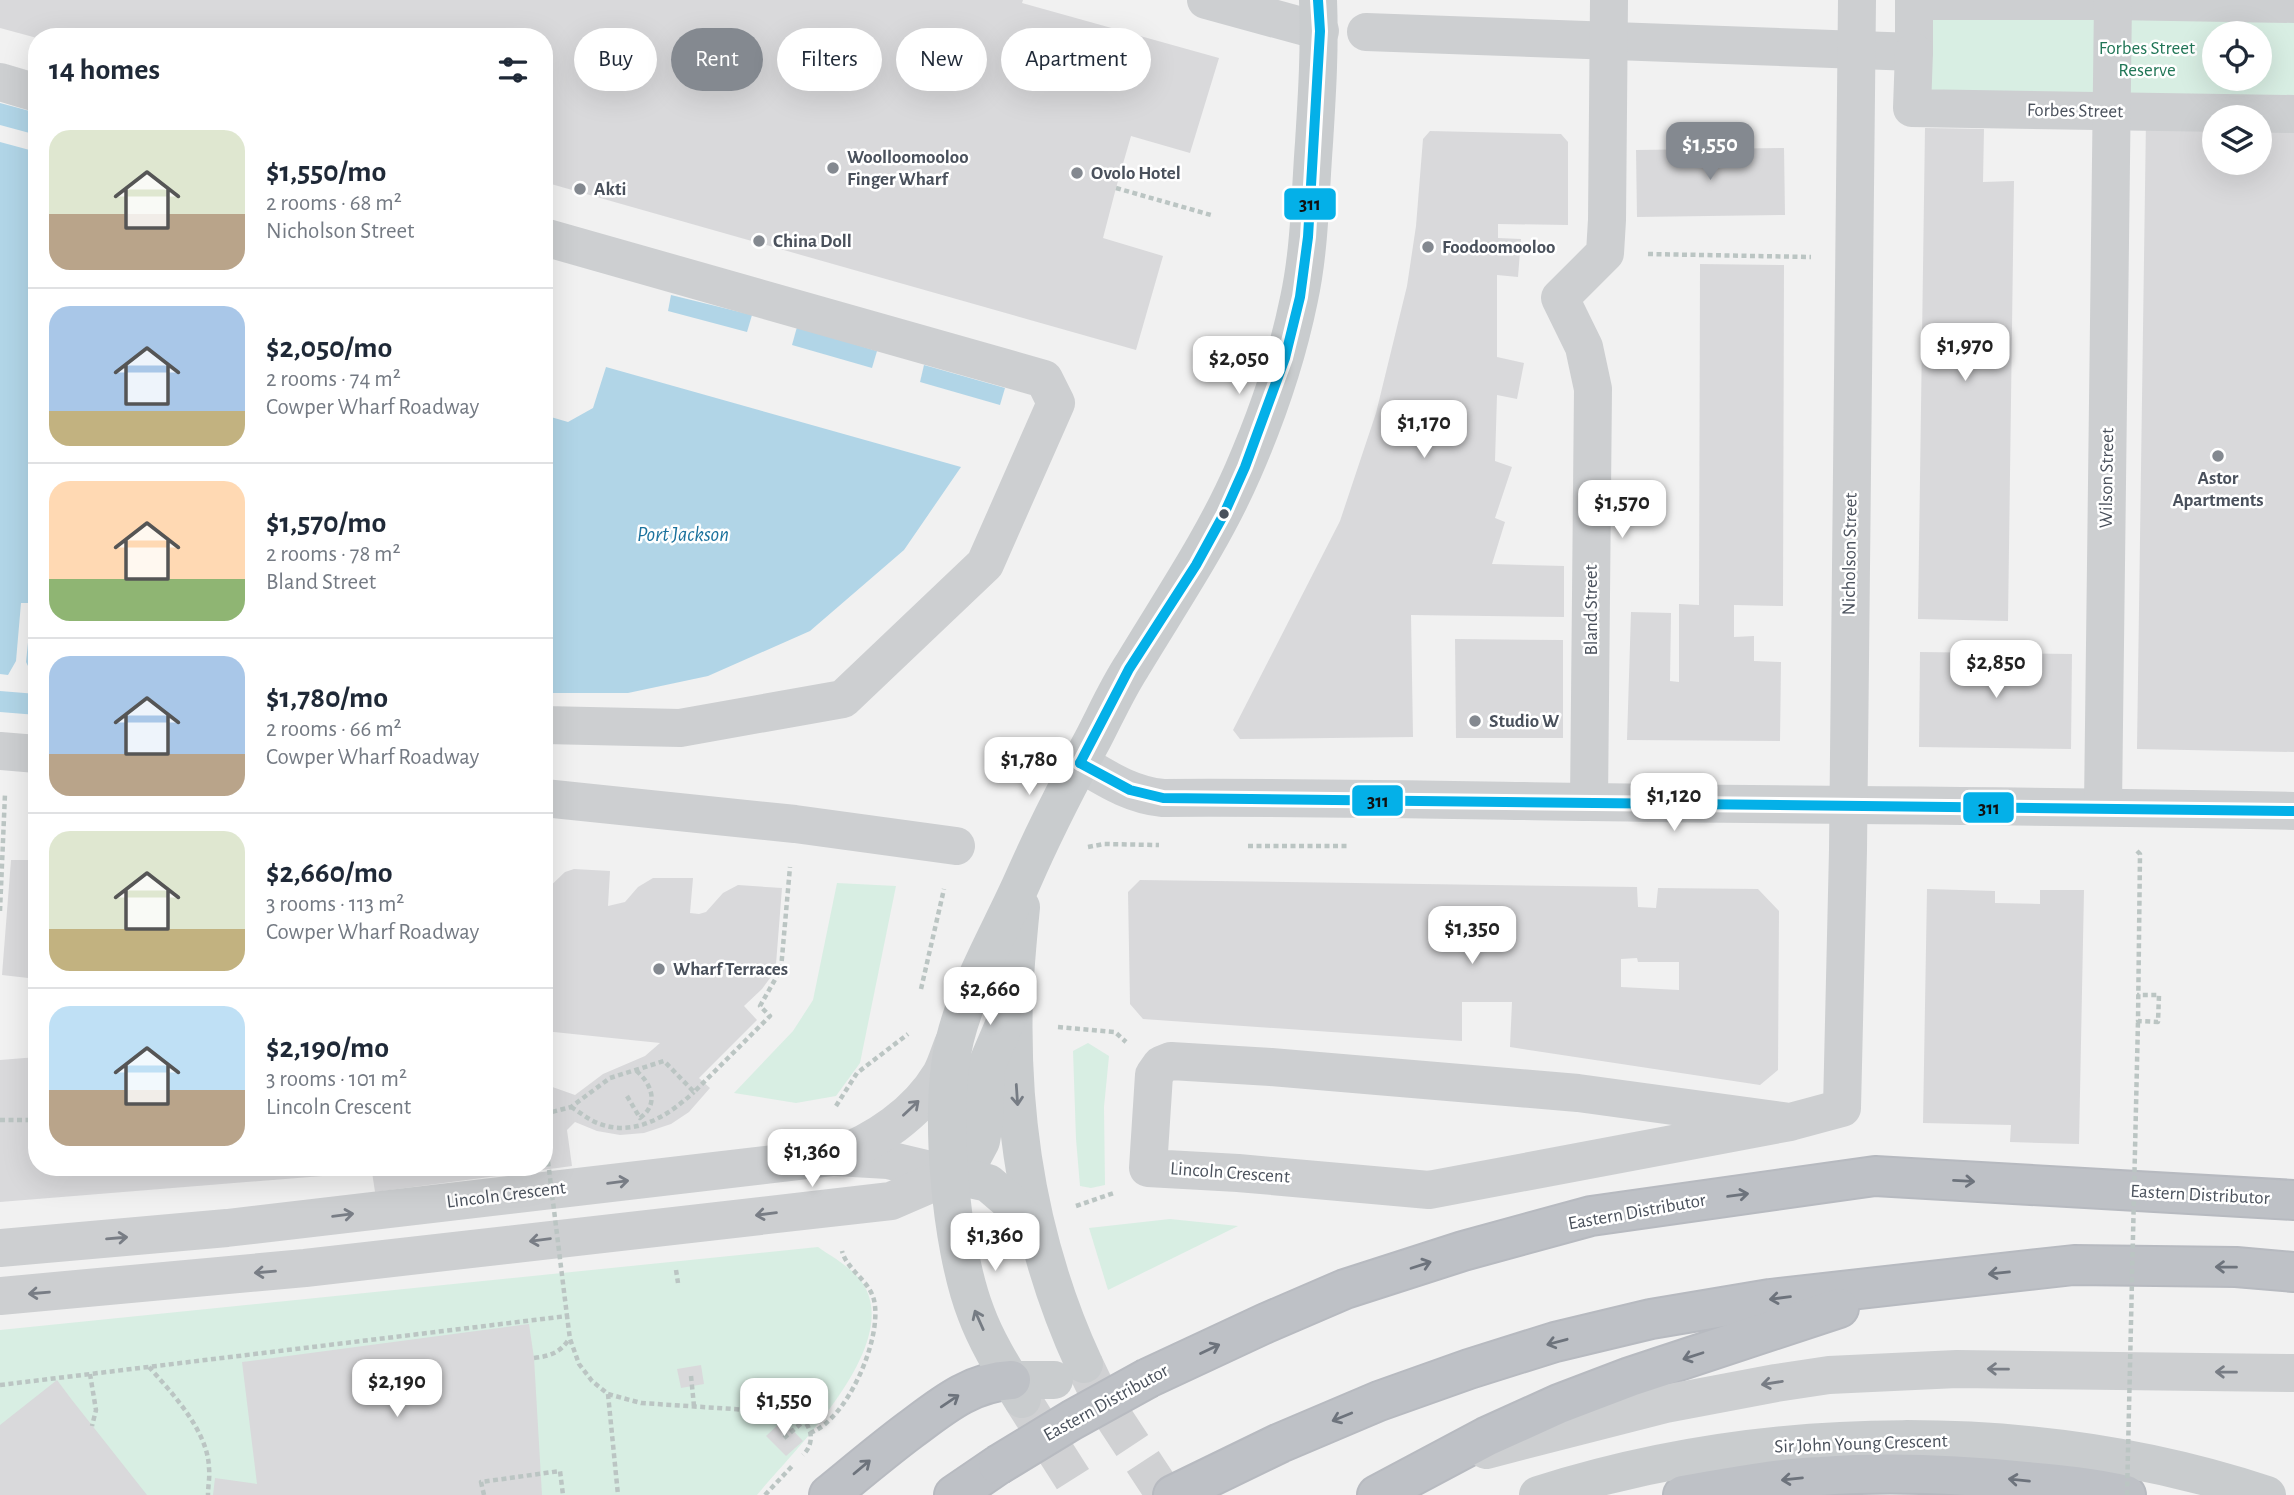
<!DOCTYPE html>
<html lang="en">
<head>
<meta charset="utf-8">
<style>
	:root { --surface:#fff; --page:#f6f6f7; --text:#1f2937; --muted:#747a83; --line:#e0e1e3; --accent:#848990 }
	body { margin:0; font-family:"Alegreya Sans",sans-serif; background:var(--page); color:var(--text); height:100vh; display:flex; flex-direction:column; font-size:26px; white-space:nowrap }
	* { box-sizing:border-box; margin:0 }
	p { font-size:23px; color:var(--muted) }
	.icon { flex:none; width:38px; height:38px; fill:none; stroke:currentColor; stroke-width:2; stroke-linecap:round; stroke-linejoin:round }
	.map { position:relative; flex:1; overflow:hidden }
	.side { position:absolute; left:28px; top:28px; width:525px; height:1148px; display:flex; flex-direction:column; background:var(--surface); border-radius:28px; box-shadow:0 7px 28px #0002 }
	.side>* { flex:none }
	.hud { position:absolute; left:574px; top:28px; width:665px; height:63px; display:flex; gap:14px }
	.controls { position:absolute; left:2202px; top:21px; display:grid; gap:14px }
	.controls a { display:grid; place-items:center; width:70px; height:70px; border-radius:50%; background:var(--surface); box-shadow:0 7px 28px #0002; font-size:35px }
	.price { position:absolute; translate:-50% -60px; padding:0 16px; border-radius:14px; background:#fff; color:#222; font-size:23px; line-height:46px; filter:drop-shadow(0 2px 4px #0008) }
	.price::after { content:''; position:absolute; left:50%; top:42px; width:21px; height:16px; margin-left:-10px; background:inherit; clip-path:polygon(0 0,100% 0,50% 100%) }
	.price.current { background:var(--accent); color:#fff }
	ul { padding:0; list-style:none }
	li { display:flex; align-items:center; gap:21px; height:175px; padding:0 21px }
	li+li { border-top:2px solid var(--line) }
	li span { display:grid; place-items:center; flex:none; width:196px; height:140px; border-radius:21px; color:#555 }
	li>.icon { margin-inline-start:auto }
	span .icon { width:84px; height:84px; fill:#fffc; stroke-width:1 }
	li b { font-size:30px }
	h2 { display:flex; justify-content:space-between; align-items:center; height:84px; padding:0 21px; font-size:30px }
	.pill { padding:0 24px; border-radius:32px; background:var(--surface); box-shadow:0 7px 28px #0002; font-size:24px; line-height:63px }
	.pill.current { background:var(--accent); color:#fff }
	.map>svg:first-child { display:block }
	.green { fill:#d8eee3; fill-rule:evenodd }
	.water { fill:#b1d5e7 }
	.pier { fill:#f1f1f1 }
	.building { fill:#d9d9db; fill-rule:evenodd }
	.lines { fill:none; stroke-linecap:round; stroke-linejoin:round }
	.major-tunnel { stroke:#d0d1d3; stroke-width:38; stroke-dasharray:38 19; stroke-linecap:butt }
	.highway-casing { stroke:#b7bac0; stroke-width:42 }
	.path { stroke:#bbc5c3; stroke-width:4.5; stroke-dasharray:5 3.5; stroke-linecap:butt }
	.minor { stroke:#cdcfd1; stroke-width:38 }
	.major { stroke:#c9ccce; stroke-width:38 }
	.highway { stroke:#bec1c6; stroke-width:38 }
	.highway-bridge-casing { stroke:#b7bac0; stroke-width:42; stroke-linecap:butt }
	.path-bridge { stroke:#bbc5c3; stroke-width:4.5; stroke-dasharray:5 3.5; stroke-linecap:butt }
	.highway-bridge { stroke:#bec1c6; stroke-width:38 }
	.bus-1-casing { stroke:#fff; stroke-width:16 }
	.bus-1 { stroke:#04b0e8; stroke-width:10 }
	.oneway { stroke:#767c84 }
	.oneway2 { stroke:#787d85 }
	.oneway3 { stroke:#6d737c }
	.poi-dot { fill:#848990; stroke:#fff; stroke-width:2.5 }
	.bus-dot { fill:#4a515c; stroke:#fff; stroke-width:2.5 }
	.labels { text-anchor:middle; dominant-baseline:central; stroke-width:5; stroke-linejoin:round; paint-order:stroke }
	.park-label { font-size:19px; fill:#217657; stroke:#fff }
	.street-label { font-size:19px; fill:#4a515c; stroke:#fff }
	.poi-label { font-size:19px; font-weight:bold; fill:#4a515c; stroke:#fff; text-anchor:start }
	.water-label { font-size:21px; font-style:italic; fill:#1c729d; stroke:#fff }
	.line-badge { stroke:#fff; stroke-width:2.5 }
	.pale-badge-label { font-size:19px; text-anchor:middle; font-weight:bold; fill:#111 }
</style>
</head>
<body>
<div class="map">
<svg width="2294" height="1495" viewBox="0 0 2294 1495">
	<rect width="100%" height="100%" fill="#f1f1f1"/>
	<g class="green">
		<path d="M 1908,0 L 2294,0 L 2294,119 L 1907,115 ZM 2214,33 L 2259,33 L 2259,79 L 2214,79 Z"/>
		<polygon points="837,883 896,886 860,1063 836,1096 796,1103 734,1093 793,1031 813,1000"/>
		<polygon points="1088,1043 1109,1056 1104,1107 1105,1185 1091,1188 1080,1186 1076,1139 1073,1051"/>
		<polygon points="1170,1219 1238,1226 1108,1290 1089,1228"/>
		<path d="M 818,1247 C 835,1259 857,1270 866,1289 C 897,1351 793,1452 757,1495 L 0,1495 L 0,1330 Z"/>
	</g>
	<g class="water">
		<polygon points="0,103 37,113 37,715 0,712"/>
		<polygon points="671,295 752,315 747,332 668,311"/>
		<polygon points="797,327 877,351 872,368 792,345"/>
		<polygon points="924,365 1005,388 1000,405 920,382"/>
		<polygon points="606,367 961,467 904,550 810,631 708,676 628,693 550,693 553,649 544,637 544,415 568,422 593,408"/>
	</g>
	<g class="pier">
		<polygon points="0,125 37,135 37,152 0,142"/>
		<polygon points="21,603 32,603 26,662 33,676 37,677 37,694 0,691 0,674 8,675 16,661"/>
	</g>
	<g class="building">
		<polygon points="0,0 1023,0 1022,3 1219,58 1190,153 1131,136 1116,188 1103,238 1163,256 1136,350 544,182 544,37 37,38 0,28"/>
		<polygon points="2146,119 2214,120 2214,163 2259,163 2259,121 2294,122 2294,752 2137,749"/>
		<polygon points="1925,128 1984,129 1983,182 2014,181 2008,621 1918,619"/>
		<polygon points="1430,131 1561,134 1568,142 1568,225 1498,224 1498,238 1521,239 1518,277 1497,275 1497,357 1524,363 1517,399 1497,395 1495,461 1512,467 1495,518 1505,522 1492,564 1564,566 1564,617 1411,615 1413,737 1240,739 1233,730 1340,521 1376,413 1407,286 1416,226 1423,139"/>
		<polygon points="1784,148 1785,215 1637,217 1636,150"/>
		<polygon points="1700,264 1784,265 1783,606 1734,605 1734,637 1754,636 1754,661 1781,662 1780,741 1627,740 1631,612 1671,613 1670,681 1679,682 1679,604 1699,605"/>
		<polygon points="1455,639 1563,640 1563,738 1456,738"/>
		<polygon points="1920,652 2072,654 2071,749 1919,747"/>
		<polygon points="37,856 37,979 2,975 11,860 31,860"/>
		<polygon points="574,869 610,871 608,906 625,902 638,887 653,878 693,878 690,913 699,914 706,912 723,893 738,885 782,888 776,964 773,974 762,989 744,1006 757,1020 699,1078 710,1088 689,1112 671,1124 644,1133 620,1135 597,1131 575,1122 567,1130 572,1166 375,1192 372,1172 0,1202 0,1060 37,1057 37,1167 544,1167 544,1084 575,1095 603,1074 645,1056 660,1043 544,1031 544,892 565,872"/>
		<path d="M 1140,880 L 1637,887 L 1638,907 L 1656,908 L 1658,888 L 1758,889 L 1779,911 L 1778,1070 L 1760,1085 L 1510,1047 L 1512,1002 L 1462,1002 L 1462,1041 L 1143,1019 L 1130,1004 L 1128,892 ZM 1637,958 L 1638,962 L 1679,962 L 1679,990 L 1621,987 L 1621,959 Z"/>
		<polygon points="1927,889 1995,891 1995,903 2040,904 2040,890 2084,890 2079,1144 2010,1142 2011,1125 1923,1123"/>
		<polygon points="529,1324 534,1358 542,1495 213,1495 215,1478 257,1484 242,1362"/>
		<polygon points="701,1365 704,1384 681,1388 677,1369"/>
		<polygon points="57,1380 72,1400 147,1495 0,1495 0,1425"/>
		<polygon points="783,1420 803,1441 786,1456 766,1436"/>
	</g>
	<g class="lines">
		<g class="major-tunnel">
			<polyline points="1084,1364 1099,1395 1165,1495"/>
			<polyline points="1022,1399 1083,1495"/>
		</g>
		<g class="highway-casing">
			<g id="highway">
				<polyline points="1148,1378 1266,1323 1345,1289 1463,1251 1591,1216 1875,1176 2294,1200"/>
				<path d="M 829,1495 C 856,1473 882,1451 910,1430 C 941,1407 970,1382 1011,1380"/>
				<polyline points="954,1495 998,1465"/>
				<polyline points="1173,1495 1280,1443 1379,1401 1469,1369 1555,1342 1651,1319 1770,1299 2074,1265 2236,1267 2294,1272"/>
				<polyline points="1377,1495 1486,1437 1559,1404 1630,1377 1839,1308"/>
				<path d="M 1683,1495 C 1729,1487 1775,1478 1821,1476 C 1889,1471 1957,1474 2025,1481 C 2059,1484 2093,1487 2126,1495"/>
			</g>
		</g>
		<g class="path">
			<polyline points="1116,188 1211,215"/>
			<polyline points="1648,254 1811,257"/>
			<polyline points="1248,846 1348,846"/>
			<polyline points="1088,847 1104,844 1159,845"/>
			<polyline points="2137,851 2140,854 2138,1021 2158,1022 2159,995 2137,995"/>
			<polyline points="0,911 5,794"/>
			<polyline points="921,989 944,889"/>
			<polyline points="1058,1027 1115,1032 1126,1042"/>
			<path d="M 627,1096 L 640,1118 C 661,1103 650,1081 634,1069"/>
			<polyline points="836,1106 857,1073 908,1034"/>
			<path d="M 571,1107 C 580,1112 590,1121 600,1124 C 636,1137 669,1115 694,1092"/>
			<polyline points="544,1114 571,1107 610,1078 664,1061 694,1092 770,1016 760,1006 781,969 790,867"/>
			<polyline points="0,1120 37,1120"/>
			<polyline points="1076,1206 1114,1193"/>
			<polyline points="676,1270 678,1283"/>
			<path d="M 534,1358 C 550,1356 560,1353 569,1339"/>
			<path d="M 149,1367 C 172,1393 208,1431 209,1468 C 210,1477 208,1486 208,1495"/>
			<polyline points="90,1374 96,1410 92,1426"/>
			<polyline points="691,1376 694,1406"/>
			<path d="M 0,1385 L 567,1316 L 570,1339 L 579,1364 L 592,1381 L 608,1394 L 641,1403 L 794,1413 C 811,1422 817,1441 803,1455"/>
			<polyline points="608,1394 618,1495"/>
			<path d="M 810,1433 C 847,1420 883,1338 874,1300 C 869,1280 847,1270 842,1251"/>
			<polyline points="784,1438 805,1420"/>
			<polyline points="484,1495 481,1482 560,1471 563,1495"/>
			<polyline points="765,1495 794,1464"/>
		</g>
		<g class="minor">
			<polyline points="1206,0 1320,31"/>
			<polyline points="1366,32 1914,52 1914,1 2113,1 2294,4"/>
			<polyline points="1914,52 1912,108 2294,114"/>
			<polyline points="0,82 37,93"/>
			<polyline points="544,237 1044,379 1056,403 985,564 843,699 680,728 544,725"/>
			<polyline points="0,751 37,754"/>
			<path d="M 1080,763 C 1107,779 1131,795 1163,798 C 1305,797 1447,800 1589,802 C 1824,806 2059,805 2294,811"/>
			<polyline points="544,798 795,824 956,846"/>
			<polyline points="1589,802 1593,389 1584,347 1560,298 1605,253 1607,220 1609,0"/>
			<polyline points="2103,806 2113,0"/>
			<polyline points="1790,1122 1429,1190 1238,1173 1148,1168 1154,1075 1161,1065 1171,1061 1271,1067 1578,1093 1790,1122 1842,1108 1848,850 1857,0"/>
			<polyline points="836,1157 888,1160 951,1175"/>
			<path d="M 0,1248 L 227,1228 L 833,1157 C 875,1142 917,1114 941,1074 C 946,1065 949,1054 953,1044"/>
			<polyline points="0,1296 305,1268 891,1201 951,1175"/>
			<polyline points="1486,1450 1665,1404 1776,1383 1829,1375 1957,1369 2294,1373"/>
		</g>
		<g class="major">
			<path d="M 1021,907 C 1018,937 1015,967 1014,997 C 1010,1123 1031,1249 1084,1364"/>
			<polyline points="951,1175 972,1158 981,1141 984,1124 986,1067 1009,1013"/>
			<polyline points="951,1175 988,1183 1009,1201 1037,1234"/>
			<polyline points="1011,1380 1054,1380"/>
			<path d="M 1022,1399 C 1005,1371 987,1343 976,1313 C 950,1246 938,1108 955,1039 C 969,983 1000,932 1023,880 C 1044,832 1068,785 1093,739 C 1106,714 1117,689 1132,666 C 1171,601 1213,540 1243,471 C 1267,416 1287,358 1299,299 C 1310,248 1310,195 1314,143 C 1317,95 1320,48 1318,0"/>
			<path d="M 1538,1495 C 1767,1422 2038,1419 2267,1495"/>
		</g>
		<use href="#highway" class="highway"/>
		<g class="highway-bridge-casing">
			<polyline id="highway-bridge" points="998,1465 1072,1420 1148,1378"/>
		</g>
		<g class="path-bridge">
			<polyline points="547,1153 567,1316"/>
			<polyline points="2127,1495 2138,1021"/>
		</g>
		<use href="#highway-bridge" class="highway-bridge"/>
		<g class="bus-1-casing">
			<g id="bus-1">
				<polyline points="1080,763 1130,790 1163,798 2294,811"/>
				<polyline points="1080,763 1129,669 1196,565 1224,514 1245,467 1285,358 1300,297 1308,237 1320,31 1318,0"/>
			</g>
		</g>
		<use href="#bus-1" class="bus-1"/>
	</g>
	<defs><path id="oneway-shaft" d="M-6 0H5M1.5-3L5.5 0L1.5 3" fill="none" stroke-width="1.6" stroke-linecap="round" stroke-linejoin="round" transform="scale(1.75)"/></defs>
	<g class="oneway">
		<use href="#oneway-shaft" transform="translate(1017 1095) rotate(86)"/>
		<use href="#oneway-shaft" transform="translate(979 1320) rotate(-114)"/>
	</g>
	<g class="oneway2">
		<use href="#oneway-shaft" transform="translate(911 1108) rotate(-43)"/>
		<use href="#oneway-shaft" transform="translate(618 1182) rotate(-7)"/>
		<use href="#oneway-shaft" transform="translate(766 1214) rotate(173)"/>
		<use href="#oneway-shaft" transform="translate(343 1215) rotate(-7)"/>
		<use href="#oneway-shaft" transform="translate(117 1238) rotate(-5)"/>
		<use href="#oneway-shaft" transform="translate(540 1240) rotate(173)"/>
		<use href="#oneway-shaft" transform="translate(265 1272) rotate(175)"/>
		<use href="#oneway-shaft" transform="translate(39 1293) rotate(175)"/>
		<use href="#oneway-shaft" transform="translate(1998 1369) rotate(-179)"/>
		<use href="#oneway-shaft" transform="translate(2226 1372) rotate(-179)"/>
		<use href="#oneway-shaft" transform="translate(1772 1383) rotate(171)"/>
	</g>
	<g class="oneway3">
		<use href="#oneway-shaft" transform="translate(1964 1181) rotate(3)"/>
		<use href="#oneway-shaft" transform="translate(1738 1195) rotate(-8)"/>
		<use href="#oneway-shaft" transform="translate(1421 1265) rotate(-18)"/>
		<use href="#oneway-shaft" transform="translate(2226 1267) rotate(-179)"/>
		<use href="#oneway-shaft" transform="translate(1999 1273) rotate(174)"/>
		<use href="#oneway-shaft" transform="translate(1780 1298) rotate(173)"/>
		<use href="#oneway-shaft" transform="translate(1557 1342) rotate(165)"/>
		<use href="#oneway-shaft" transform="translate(1210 1349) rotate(-25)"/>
		<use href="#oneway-shaft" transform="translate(1693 1356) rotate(162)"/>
		<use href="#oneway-shaft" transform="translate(950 1401) rotate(-34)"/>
		<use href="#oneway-shaft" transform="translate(1342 1417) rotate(158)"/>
		<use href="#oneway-shaft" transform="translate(862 1467) rotate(-40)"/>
		<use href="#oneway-shaft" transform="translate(1792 1479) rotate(174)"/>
		<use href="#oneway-shaft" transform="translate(2019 1480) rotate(-174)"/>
	</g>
	<g class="poi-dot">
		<circle cx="833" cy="168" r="7"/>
		<circle cx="1077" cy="173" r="7"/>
		<circle cx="580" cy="189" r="7"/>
		<circle cx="759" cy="241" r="7"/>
		<circle cx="1428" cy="247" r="7"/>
		<circle cx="2218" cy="456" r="7"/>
		<circle cx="1475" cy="721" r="7"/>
		<circle cx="659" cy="969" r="7"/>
	</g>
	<circle class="bus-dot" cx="1224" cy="514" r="6"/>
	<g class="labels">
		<g class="park-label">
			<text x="2147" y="48">Forbes Street<tspan x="2147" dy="22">Reserve</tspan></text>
		</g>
		<g class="street-label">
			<text transform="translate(2075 111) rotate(1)">Forbes Street</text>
			<text transform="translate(2107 478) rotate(-89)">Wilson Street</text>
			<text transform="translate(1850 554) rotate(-89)">Nicholson Street</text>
			<text transform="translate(1591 610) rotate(-90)">Bland Street</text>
			<text transform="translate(1230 1173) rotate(4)">Lincoln Crescent</text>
			<text transform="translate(506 1195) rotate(-7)">Lincoln Crescent</text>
			<text transform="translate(2200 1195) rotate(3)">Eastern Distributor</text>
			<text transform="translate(1637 1212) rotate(-10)">Eastern Distributor</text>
			<text transform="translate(1106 1403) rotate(-29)">Eastern Distributor</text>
			<text transform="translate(1861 1444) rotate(-2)">Sir John Young Crescent</text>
		</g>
		<g class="poi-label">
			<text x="847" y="157">Woolloomooloo<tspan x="847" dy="22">Finger Wharf</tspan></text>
			<text x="1091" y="173">Ovolo Hotel</text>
			<text x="594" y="189">Akti</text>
			<text x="773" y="241">China Doll</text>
			<text x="1442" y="247">Foodoomooloo</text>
			<text x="2218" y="478" text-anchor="middle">Astor<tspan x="2218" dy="22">Apartments</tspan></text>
			<text x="1489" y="721">Studio W</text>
			<text x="673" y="969">Wharf Terraces</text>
		</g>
		<g class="water-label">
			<text x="683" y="534">Port Jackson</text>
		</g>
	</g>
	<g class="line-badge">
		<rect x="1283" y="187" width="54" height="34" rx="7" fill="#04b0e8"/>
		<rect x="1351" y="784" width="53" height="33" rx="7" fill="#04b0e8"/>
		<rect x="1962" y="791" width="53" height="33" rx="7" fill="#04b0e8"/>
	</g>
	<g class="pale-badge-label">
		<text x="1310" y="210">311</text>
		<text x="1378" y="807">311</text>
		<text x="1989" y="814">311</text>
	</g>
</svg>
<div class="controls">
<a><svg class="icon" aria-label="locate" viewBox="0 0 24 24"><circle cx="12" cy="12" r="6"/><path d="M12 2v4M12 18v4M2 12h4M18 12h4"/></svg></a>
<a><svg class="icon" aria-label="layers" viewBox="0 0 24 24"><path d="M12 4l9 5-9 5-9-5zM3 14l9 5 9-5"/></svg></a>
</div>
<b class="price current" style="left:1710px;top:182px">$1,550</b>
<b class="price" style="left:1965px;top:383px">$1,970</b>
<b class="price" style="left:1239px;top:396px">$2,050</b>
<b class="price" style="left:1424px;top:460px">$1,170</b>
<b class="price" style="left:1622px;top:540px">$1,570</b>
<b class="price" style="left:1996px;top:700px">$2,850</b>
<b class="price" style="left:1029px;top:797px">$1,780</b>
<b class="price" style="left:1674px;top:833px">$1,120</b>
<b class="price" style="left:1472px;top:966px">$1,350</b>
<b class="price" style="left:990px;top:1027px">$2,660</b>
<b class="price" style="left:812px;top:1189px">$1,360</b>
<b class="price" style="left:995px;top:1273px">$1,360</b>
<b class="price" style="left:397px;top:1419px">$2,190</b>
<b class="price" style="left:784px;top:1438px">$1,550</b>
<div class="hud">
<a class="pill">Buy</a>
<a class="pill current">Rent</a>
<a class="pill">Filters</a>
<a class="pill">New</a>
<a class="pill">Apartment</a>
</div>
<section class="side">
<h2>14 homes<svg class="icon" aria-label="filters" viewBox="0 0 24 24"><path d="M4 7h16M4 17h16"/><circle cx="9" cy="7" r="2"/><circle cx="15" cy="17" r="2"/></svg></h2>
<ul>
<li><span style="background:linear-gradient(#dfe7d0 60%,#b9a48a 0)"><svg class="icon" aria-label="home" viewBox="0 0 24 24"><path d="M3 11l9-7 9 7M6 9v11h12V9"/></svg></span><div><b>$1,550/mo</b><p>2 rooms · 68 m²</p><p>Nicholson Street</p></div></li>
<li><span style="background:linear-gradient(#a9c7e8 75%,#c2b280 0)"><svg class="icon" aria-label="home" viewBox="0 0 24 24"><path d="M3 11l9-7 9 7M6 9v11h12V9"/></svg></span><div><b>$2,050/mo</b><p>2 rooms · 74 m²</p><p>Cowper Wharf Roadway</p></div></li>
<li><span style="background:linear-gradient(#ffd9b3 70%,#8fb573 0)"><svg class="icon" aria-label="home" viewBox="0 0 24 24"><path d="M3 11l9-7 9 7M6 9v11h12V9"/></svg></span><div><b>$1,570/mo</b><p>2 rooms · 78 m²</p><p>Bland Street</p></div></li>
<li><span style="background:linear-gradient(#a9c7e8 70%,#b9a48a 0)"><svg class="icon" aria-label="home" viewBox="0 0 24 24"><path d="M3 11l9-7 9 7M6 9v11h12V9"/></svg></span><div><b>$1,780/mo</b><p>2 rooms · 66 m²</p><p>Cowper Wharf Roadway</p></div></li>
<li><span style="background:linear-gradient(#dfe7d0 70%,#c2b280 0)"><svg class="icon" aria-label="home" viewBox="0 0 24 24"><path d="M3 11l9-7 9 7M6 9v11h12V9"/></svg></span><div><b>$2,660/mo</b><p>3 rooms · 113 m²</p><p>Cowper Wharf Roadway</p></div></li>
<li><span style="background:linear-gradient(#bfe0f5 60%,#b9a48a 0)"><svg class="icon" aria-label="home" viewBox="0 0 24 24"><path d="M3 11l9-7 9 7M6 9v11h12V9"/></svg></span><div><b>$2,190/mo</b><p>3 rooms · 101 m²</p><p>Lincoln Crescent</p></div></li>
</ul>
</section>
</div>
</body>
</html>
